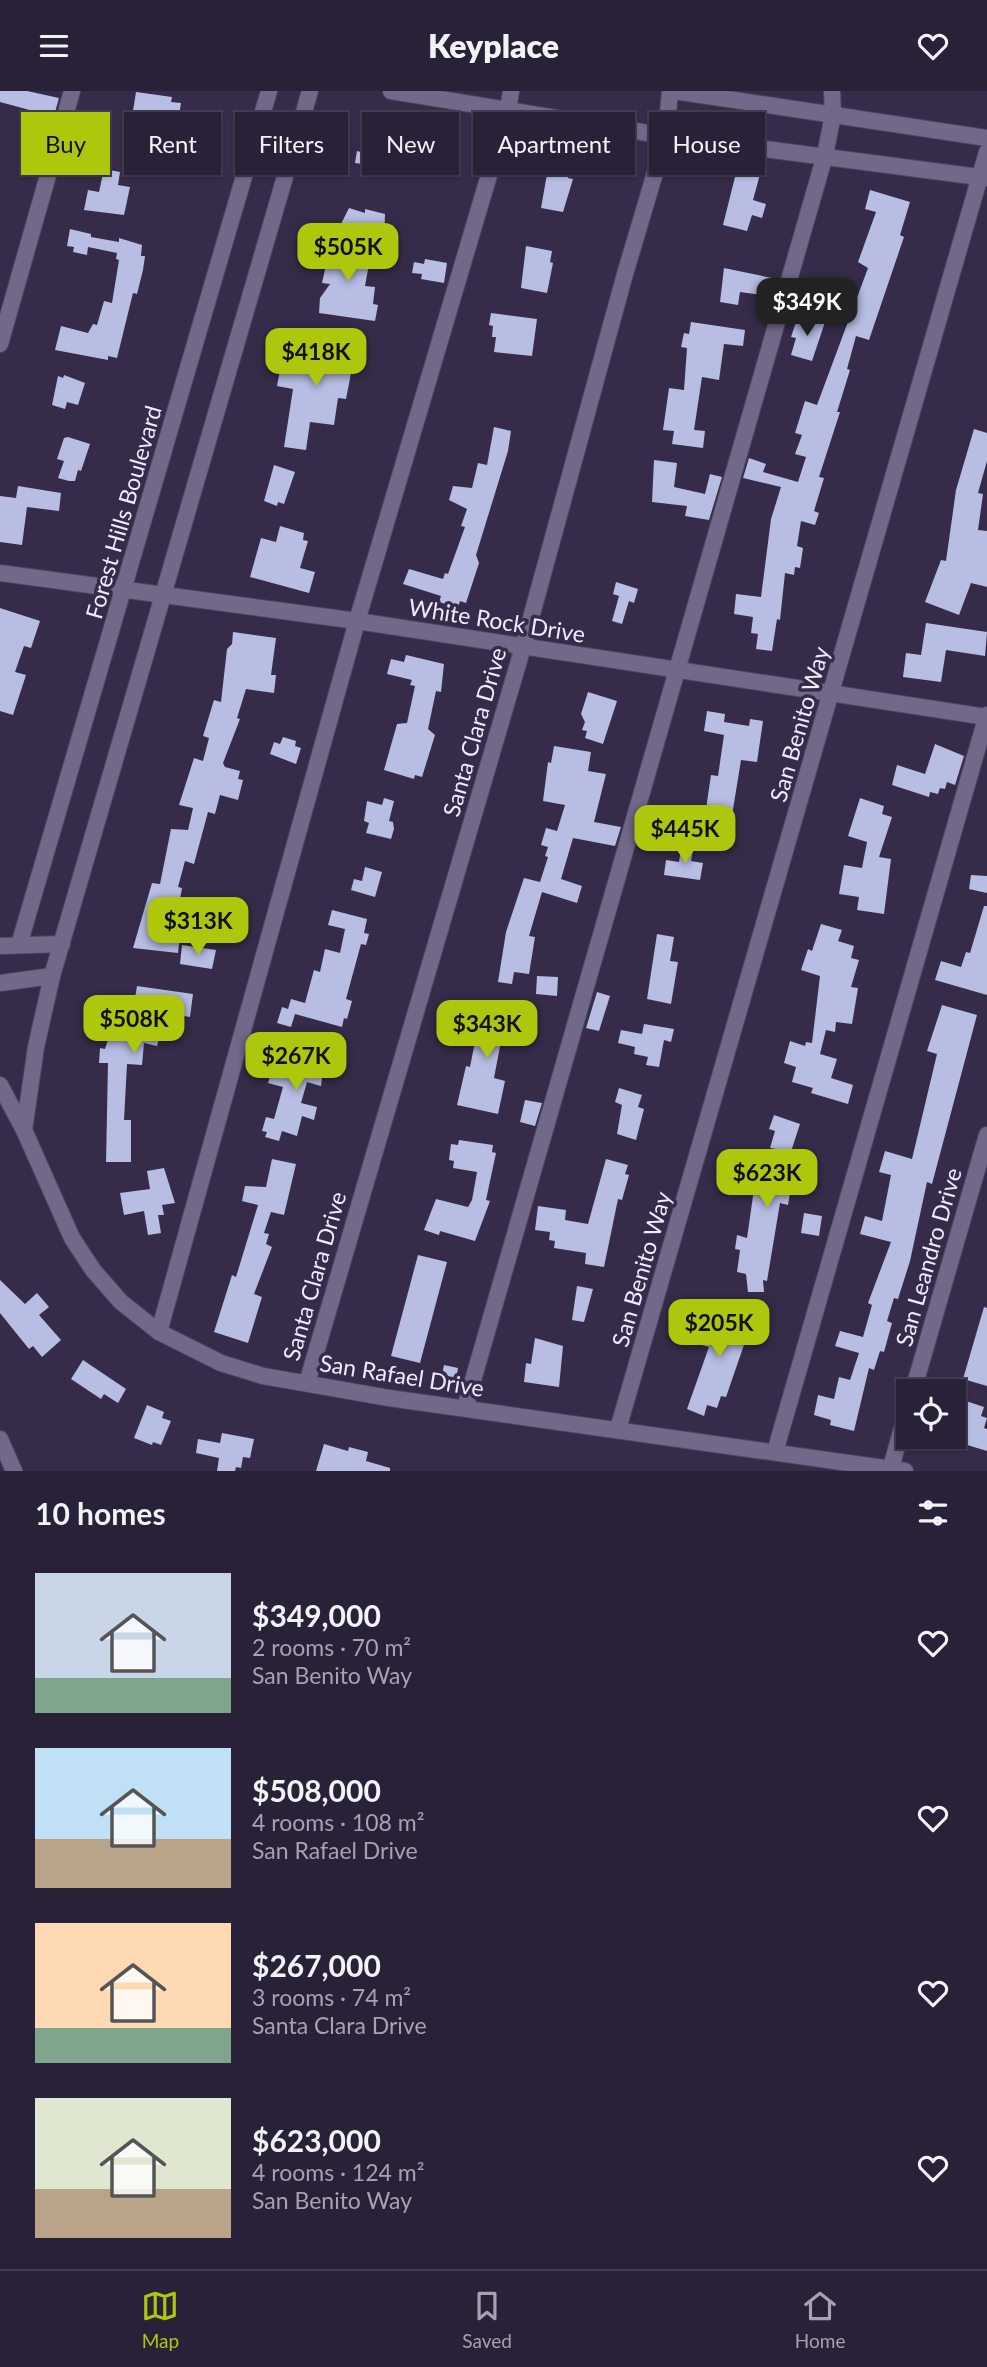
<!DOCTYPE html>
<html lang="en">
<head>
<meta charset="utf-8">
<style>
	:root { --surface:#282138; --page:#302940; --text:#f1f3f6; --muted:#a5a3ae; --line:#443e53; --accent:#aec60c }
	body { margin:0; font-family:Lato,sans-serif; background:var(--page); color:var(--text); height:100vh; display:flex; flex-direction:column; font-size:26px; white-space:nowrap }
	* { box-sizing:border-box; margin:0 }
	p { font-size:23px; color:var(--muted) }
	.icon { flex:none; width:38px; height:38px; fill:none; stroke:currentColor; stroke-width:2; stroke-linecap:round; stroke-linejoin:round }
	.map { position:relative; height:1380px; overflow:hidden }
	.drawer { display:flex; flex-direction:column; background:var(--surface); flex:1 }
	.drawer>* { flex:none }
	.hud { position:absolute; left:21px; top:21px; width:945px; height:63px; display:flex; gap:14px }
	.fabs { position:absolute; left:896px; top:1288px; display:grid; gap:14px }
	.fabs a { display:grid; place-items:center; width:70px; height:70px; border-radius:0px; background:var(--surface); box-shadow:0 2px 5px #0004,0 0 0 2px var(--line); font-size:35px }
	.price { position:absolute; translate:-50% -60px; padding:0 16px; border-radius:14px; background:var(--accent); color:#111; font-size:23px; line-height:46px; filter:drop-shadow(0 2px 4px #0008) }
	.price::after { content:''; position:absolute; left:50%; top:42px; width:21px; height:16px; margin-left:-10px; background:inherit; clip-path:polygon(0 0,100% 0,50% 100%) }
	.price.current { background:#222; color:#fff }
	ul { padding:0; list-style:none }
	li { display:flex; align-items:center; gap:21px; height:175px; padding:0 35px }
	li span { display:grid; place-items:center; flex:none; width:196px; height:140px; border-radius:0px; color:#555 }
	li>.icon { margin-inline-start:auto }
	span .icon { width:84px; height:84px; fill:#fffc; stroke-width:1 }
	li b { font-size:30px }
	h2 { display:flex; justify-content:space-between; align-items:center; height:84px; padding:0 35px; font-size:30px }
	.chip { padding:0 24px; border-radius:0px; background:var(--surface); box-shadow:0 2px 5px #0004,0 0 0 2px var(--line); font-size:24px; line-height:63px }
	.chip.current { background:var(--accent); color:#111 }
	header { display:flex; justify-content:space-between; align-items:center; height:91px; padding:0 35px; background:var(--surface); font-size:32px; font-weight:800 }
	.dock { display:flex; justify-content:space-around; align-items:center; height:98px; border-top:2px solid var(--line); background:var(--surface); font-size:19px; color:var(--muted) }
	.dock a { display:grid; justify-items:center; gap:4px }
	.dock .current { color:var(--accent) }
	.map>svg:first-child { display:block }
	.building { fill:#b7bde3 }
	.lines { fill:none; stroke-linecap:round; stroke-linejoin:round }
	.minor-casing { stroke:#4f4761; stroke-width:18 }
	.minor { stroke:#72688a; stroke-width:16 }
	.labels { text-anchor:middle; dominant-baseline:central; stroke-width:7; stroke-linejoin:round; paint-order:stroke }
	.street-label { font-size:23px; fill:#efeafe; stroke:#362c4a }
</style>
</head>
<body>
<header><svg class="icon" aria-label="menu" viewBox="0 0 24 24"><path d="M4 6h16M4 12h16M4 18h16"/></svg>Keyplace<svg class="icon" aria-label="heart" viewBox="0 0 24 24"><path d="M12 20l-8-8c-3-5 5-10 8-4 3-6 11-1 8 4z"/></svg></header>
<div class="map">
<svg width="987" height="1380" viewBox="0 0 987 1380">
	<rect width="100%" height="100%" fill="#362c4a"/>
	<g class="building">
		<polygon points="0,0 27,0 59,7 50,39 44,37 48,24 0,11"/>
		<polygon points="136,1 172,6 171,11 181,12 171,78 147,74 150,53 146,52 150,22 133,20"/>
		<polygon points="365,31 386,34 384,76 355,72 357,60 361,61"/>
		<polygon points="423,32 451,37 448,59 419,54"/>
		<polygon points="550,66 568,69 568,87 573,88 563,121 541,117"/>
		<polygon points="739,70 762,76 753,109 766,113 762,127 752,124 747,140 723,134"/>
		<polygon points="104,78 120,81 118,94 130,96 124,124 84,119 88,99 99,101"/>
		<polygon points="870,99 910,111 900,144 904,146 869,249 856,245 847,278 850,279 837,321 840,321 819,386 824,387 814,420 819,422 815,434 801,430 797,455 803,457 800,477 795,476 794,484 785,482 780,529 777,528 772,560 756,558 758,543 751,542 753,526 734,523 736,503 761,506 771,428 781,396 743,387 749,367 766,373 763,381 798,391 806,366 795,363 802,344 795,342 805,310 817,314 868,177 858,171 876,121 865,118"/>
		<polygon points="349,117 365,122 365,118 385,123 384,152 372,151 341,133"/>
		<polygon points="70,138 91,143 91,146 119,151 119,147 142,154 141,165 145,165 143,179 137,203 133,202 117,267 108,265 108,269 55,259 61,235 88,242 93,233 97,234 104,210 112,212 119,169 116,168 117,162 88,156 87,164 73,161 74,156 67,155"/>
		<polygon points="331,151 372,157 365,195 375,196 373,213 378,214 375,230 319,222 320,207 330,193 322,192"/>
		<polygon points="526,155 552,160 550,171 553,172 547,202 521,197"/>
		<polygon points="425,168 447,172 444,192 421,188 422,183 412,182 414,171 424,173"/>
		<polygon points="724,177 772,187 769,205 740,201 738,214 720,211"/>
		<polygon points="491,222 537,228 532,265 494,261 496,246 492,246 493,235 489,234"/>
		<polygon points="808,226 825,231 812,270 791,264 796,247 791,246 797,228 806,231"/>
		<polygon points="691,231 745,239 743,255 724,253 719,289 702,286 694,339 705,340 703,357 672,353 674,340 663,339 669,297 684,299 687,257 681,256 684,242 689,243"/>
		<polygon points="305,247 356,257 346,308 338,307 334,334 310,331 306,359 284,356 293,298 277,295 280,279 298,283"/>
		<polygon points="64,284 85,292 78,314 67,311 65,318 52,314 58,285 63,287"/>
		<polygon points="494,336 511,340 508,360 476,464 479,472 466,512 460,510 458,517 439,511 441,505 403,493 409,478 443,488 445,482 448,483 465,436 461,435 467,418 449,409 453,395 472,397 478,372 487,374"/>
		<polygon points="974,338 987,342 987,370 978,402 983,403 978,439 987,440 987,496 971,492 959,524 925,511 941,469 946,470 956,399"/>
		<polygon points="68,346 90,353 81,380 78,379 75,390 69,390 58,387 64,370 57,368 64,347"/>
		<polygon points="654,369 677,372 674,396 705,403 710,383 722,386 709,429 685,425 687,415 652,411"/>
		<polygon points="274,374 295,381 284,413 278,411 277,415 264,410"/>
		<polygon points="18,395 61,402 59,420 27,416 22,454 0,451 0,405 16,407"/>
		<polygon points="280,435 304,442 303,449 308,450 300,477 315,481 309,502 250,486 261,447 276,451"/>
		<polygon points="616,491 638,498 634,512 629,510 622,533 612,530 619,505 613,503"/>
		<polygon points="0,517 40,530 31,557 24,555 15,581 26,584 13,624 0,620"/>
		<polygon points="926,532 987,541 985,565 946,559 941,591 903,586 906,562 921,564"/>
		<polygon points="233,541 276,547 271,584 276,584 274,602 246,598 237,627 240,628 223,672 225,676 240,680 238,688 243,689 238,709 220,704 215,723 208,721 194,773 185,770 178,796 182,797 175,836 181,837 178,862 133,857 152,792 160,793 171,738 188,739 193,717 179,714 194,667 203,670 209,647 203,645 214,609 221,611 227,558 232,553"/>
		<polygon points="406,564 444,573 441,601 436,600 428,638 435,644 422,686 415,684 414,688 384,679 397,633 407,632 415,595 410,594 412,589 387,583 391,568 404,571"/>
		<polygon points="588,601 617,610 603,653 585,647 587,640 582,639 585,631 581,623"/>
		<polygon points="707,620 725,623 724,631 749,635 750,628 763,630 757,671 741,669 730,737 680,729 682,715 706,718 711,684 718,685 724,644 704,640"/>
		<polygon points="283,646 296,650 295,655 301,657 296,673 270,663 274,651 280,653"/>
		<polygon points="935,653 964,665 955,694 947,691 945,698 940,697 938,703 930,701 929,706 892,694 897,674 925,683"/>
		<polygon points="554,655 591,661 588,680 606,683 594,731 621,736 615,755 573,747 561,788 582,795 577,812 542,801 529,845 535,846 529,883 514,881 512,893 498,891 506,841 524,787 540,791 548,766 545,765 548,756 541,754 546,737 557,740 565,714 543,710 548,671 551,672"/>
		<polygon points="384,707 394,710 389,730 393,731 394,738 391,748 366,742 369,732 364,730 367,710 382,714"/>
		<polygon points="860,707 884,715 882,723 892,726 879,766 891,768 884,823 857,819 859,806 839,803 844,774 862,777 867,751 848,745"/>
		<polygon points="682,752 694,754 691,770 703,772 700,789 664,784 666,769 679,771"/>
		<polygon points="365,776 382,781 375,806 351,799 354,788 362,790"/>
		<polygon points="971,784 987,785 987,802 969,798"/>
		<polygon points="984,815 987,815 987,904 935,889 941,870 961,876 966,861 970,862"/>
		<polygon points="332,819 367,828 364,842 369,843 366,854 361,853 346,908 352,910 347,928 344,927 342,936 295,923 291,936 277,932 282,916 288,918 291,908 305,912 314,879 320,881 325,858 340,862 345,838 328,834"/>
		<polygon points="821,833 842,839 838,850 854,855 851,867 859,869 851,896 858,897 852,933 836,931 835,941 826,939 820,963 837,968 831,987 853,994 848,1013 811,1002 813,997 792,991 796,976 784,972 790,950 805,955 806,951 812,952 820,885 801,879 808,858 812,860"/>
		<polygon points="657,843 674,846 670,870 678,871 671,913 647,908"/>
		<polygon points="182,854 216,859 212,878 180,873"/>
		<polygon points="537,885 558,886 557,905 536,903"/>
		<polygon points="137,895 193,903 190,926 166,922 157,955 144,952 142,974 127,973 124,1029 131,1029 131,1071 106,1071 108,972 99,972 100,957 105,958 121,908 135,907"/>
		<polygon points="597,901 610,905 599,940 586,937"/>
		<polygon points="483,910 494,912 493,917 519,922 513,952 501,950 494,987 505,990 498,1023 457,1014 466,975 470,976"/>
		<polygon points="942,914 977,924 932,1093 927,1091 910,1170 898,1208 894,1207 887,1230 892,1232 884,1261 880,1260 874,1279 869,1277 854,1340 830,1334 831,1329 814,1324 818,1304 834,1308 839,1286 850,1289 859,1262 835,1255 840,1240 863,1246 872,1214 868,1212 891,1151 860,1143 865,1125 882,1130 891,1084 879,1081 885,1060 912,1068 937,963 927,960"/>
		<polygon points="644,933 674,938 671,951 664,949 659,976 646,974 648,966 634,963 635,956 618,952 621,939 642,943"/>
		<polygon points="301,951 326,957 321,995 307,991 301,1012 317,1016 314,1029 302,1025 297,1045 282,1040 279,1050 265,1046 267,1041 262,1040 266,1026 274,1028 283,996 268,992 272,978 293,984"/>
		<polygon points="619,997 642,1004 638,1016 644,1018 636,1049 617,1043 622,1014 615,1011"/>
		<polygon points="525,1009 542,1012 535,1035 520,1031"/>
		<polygon points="774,1024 800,1033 782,1088 792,1090 788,1114 780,1112 767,1190 763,1189 764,1201 748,1201 746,1183 737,1181 740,1159 735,1158 737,1144 747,1147 754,1098 760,1098 763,1088 766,1088 776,1058 770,1057 775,1040 769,1038"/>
		<polygon points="459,1049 493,1054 492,1061 496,1062 486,1109 490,1110 475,1150 440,1140 439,1144 424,1139 436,1108 468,1116 472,1109 477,1081 453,1077 454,1070 449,1069 451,1053 458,1054"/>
		<polygon points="272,1068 296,1073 284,1124 271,1121 264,1142 269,1143 266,1153 272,1156 254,1203 262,1206 248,1252 214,1241 232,1184 236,1186 258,1114 242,1110 245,1095 266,1096"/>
		<polygon points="606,1068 628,1074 625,1083 629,1084 622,1109 618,1108 604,1176 585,1173 586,1162 554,1157 555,1150 549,1149 550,1141 535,1139 538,1115 566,1119 565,1129 588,1133"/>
		<polygon points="164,1077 175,1112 162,1114 164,1124 158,1124 161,1142 148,1144 144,1120 124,1124 120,1102 150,1098 147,1080"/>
		<polygon points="804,1122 822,1125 819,1145 801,1142"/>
		<polygon points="418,1164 447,1171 420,1272 391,1265"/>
		<polygon points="0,1189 25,1213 37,1202 49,1216 39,1224 61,1249 42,1266 33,1255 29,1258 0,1222"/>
		<polygon points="577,1195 593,1198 584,1231 572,1229"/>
		<polygon points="720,1210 742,1216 736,1234 744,1236 741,1250 745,1251 726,1306 721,1305 717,1317 707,1314 704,1325 687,1318 709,1256 702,1254 708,1235 715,1232"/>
		<polygon points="984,1216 987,1217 987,1295 963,1288"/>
		<polygon points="535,1247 563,1255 559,1296 524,1291 526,1272 531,1273"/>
		<polygon points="83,1269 126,1298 118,1312 104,1303 101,1308 71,1288"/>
		<polygon points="444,1274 458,1277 454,1302 439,1299"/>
		<polygon points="957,1307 984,1316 981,1325 987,1327 984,1337 987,1338 987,1360 954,1350 954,1318"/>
		<polygon points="147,1314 164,1321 162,1327 171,1330 161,1354 153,1351 152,1354 134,1347"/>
		<polygon points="222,1342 254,1348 250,1367 243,1366 241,1377 236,1376 235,1380 217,1380 219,1367 196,1362 198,1348 220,1352"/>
		<polygon points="324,1353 348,1360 349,1356 368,1361 366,1370 390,1377 390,1380 316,1380"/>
	</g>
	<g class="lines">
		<g class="minor-casing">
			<g id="minor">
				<polyline points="391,0 666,45 987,87"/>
				<polyline points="674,0 987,47"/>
				<polyline points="0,253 72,0"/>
				<polyline points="0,482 357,530 987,626"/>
				<polyline points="19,854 269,0"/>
				<polyline points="0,855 62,853"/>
				<polyline points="0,892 52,885"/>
				<polyline points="0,994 24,1039 72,1147 93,1179 121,1211 159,1241 221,1272 263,1285 389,1307 905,1380"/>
				<polyline points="24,1039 36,956 52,885 310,0"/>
				<polyline points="159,1241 357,530 508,20 511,0"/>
				<polyline points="307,1292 523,556 625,183 666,45 670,0"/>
				<polyline points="913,1300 987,1044"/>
				<polyline points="465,1317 825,64 833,24 832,0"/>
				<polyline points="618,1338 987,61"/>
				<polyline points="0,1348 14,1380"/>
				<polyline points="775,1361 987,624"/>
				<polyline points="890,1380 908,1316"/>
			</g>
		</g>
		<use href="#minor" class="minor"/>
	</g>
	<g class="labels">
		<g class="street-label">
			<text transform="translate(123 421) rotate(-74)">Forest Hills Boulevard</text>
			<text transform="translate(497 529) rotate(9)">White Rock Drive</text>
			<text transform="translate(799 633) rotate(-74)">San Benito Way</text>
			<text transform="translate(474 641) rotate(-74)">Santa Clara Drive</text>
			<text transform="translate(928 1166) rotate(-74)">San Leandro Drive</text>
			<text transform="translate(641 1178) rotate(-74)">San Benito Way</text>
			<text transform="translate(314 1185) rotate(-74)">Santa Clara Drive</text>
			<text transform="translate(402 1284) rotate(9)">San Rafael Drive</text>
		</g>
	</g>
</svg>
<div class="fabs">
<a><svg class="icon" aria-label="locate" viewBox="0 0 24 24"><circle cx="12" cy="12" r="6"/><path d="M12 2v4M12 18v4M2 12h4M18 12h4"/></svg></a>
</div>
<b class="price" style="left:348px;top:192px">$505K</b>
<b class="price current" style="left:807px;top:247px">$349K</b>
<b class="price" style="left:316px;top:297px">$418K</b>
<b class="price" style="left:685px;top:774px">$445K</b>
<b class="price" style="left:198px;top:866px">$313K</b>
<b class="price" style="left:134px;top:964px">$508K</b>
<b class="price" style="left:487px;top:969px">$343K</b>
<b class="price" style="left:296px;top:1001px">$267K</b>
<b class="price" style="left:767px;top:1118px">$623K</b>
<b class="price" style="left:719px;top:1268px">$205K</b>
<div class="hud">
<a class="chip current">Buy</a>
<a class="chip">Rent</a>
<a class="chip">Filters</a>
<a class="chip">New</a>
<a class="chip">Apartment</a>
<a class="chip">House</a>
</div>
</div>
<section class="drawer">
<h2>10 homes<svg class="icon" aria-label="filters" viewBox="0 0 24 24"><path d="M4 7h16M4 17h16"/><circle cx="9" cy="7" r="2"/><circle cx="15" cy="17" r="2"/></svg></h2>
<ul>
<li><span style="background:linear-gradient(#c9d6e8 75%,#7fa58c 0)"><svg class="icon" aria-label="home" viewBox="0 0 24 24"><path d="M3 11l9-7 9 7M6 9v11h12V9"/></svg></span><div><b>$349,000</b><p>2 rooms · 70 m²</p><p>San Benito Way</p></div><svg class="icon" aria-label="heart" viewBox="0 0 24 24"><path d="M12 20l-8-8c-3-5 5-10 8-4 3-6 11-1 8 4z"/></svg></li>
<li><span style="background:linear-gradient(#bfe0f5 65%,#b9a48a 0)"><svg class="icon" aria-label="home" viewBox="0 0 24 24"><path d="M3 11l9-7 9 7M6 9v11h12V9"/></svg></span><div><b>$508,000</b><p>4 rooms · 108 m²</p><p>San Rafael Drive</p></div><svg class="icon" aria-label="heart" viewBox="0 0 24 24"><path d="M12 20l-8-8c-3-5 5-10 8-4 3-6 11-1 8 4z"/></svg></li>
<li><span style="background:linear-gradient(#ffd9b3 75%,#7fa58c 0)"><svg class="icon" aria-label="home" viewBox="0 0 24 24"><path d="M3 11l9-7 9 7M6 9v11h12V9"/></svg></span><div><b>$267,000</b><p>3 rooms · 74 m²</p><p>Santa Clara Drive</p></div><svg class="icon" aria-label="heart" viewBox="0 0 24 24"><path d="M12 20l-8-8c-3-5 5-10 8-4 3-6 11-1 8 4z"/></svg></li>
<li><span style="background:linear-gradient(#dfe7d0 65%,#b9a48a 0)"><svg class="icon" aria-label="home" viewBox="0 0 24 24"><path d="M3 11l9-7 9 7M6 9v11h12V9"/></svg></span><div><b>$623,000</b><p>4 rooms · 124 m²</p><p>San Benito Way</p></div><svg class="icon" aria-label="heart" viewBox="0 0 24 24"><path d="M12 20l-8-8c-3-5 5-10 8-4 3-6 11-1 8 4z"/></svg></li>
</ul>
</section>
<nav class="dock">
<a class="current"><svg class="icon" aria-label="map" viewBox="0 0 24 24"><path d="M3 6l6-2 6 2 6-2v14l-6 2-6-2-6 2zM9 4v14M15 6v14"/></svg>Map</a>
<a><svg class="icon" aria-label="saved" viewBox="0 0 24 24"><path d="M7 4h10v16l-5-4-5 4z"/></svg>Saved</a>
<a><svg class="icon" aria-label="home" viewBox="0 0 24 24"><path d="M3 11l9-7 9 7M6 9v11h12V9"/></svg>Home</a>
</nav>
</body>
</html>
